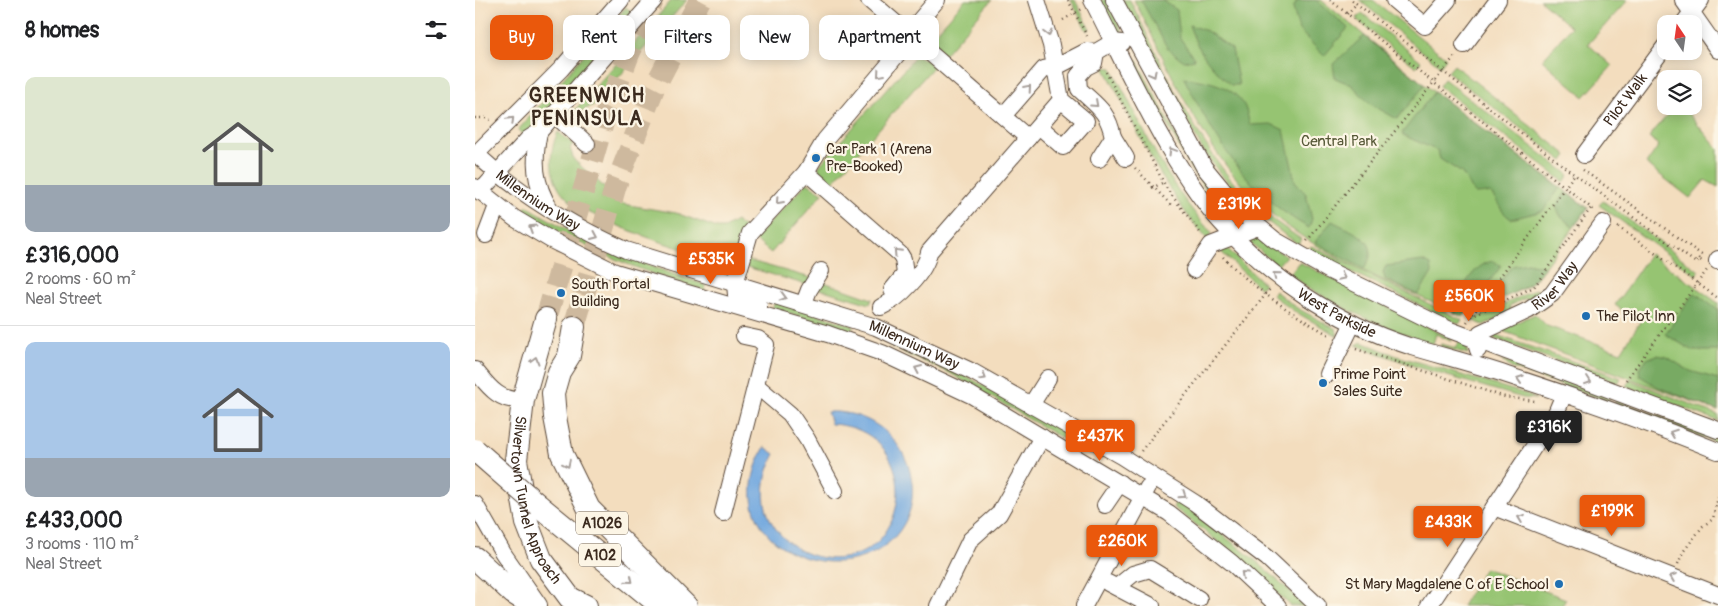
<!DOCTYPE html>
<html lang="en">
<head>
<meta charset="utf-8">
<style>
	:root { --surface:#fff; --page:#f2f2f2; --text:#202124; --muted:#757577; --line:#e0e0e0; --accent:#ea580c }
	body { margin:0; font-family:Pangolin,sans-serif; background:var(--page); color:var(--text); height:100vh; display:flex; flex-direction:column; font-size:19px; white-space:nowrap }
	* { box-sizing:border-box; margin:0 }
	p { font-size:16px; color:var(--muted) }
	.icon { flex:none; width:28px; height:28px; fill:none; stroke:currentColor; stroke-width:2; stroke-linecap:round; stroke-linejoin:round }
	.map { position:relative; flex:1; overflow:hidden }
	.side { display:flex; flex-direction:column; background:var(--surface); width:475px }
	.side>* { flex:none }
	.hud { position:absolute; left:15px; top:15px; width:475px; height:45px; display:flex; gap:10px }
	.needle { width:32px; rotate:347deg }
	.fabs { position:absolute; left:1182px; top:15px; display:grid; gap:10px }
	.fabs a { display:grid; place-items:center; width:45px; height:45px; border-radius:10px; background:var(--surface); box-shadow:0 2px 12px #0003; font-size:25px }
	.price { position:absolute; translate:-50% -42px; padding:0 11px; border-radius:5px; background:var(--accent); color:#fff; font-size:16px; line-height:32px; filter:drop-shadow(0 1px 2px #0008) }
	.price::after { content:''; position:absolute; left:50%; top:30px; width:15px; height:11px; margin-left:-8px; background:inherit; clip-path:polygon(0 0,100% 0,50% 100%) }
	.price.on { background:#222; color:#fff }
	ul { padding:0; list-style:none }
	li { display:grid; align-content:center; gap:10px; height:265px; padding:0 25px }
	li+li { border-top:1px solid var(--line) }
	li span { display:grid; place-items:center; height:155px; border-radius:10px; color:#555 }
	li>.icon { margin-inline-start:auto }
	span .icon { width:90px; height:90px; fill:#fffc; stroke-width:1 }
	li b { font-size:21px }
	h2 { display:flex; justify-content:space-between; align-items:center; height:60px; padding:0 25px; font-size:21px }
	.pill { padding:0 18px; border-radius:10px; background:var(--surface); box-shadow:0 2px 12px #0003; font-size:18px; line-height:45px }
	.pill.on { background:var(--accent); color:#fff }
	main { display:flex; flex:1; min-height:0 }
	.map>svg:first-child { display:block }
	.green { fill:#96c472; stroke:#687748 }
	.forest { fill:#78aa64; stroke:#5a6a41 }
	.water { fill:#72a8df; stroke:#56697e }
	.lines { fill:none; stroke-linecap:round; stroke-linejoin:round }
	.highway-tunnel { stroke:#ceb99e; stroke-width:22; stroke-dasharray:22 11; stroke-linecap:butt }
	.minor-casing { stroke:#574536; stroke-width:18 }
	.highway-casing { stroke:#574536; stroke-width:24 }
	.path { stroke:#574536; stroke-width:2.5; stroke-dasharray:1 4; stroke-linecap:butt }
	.minor { stroke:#fff; stroke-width:16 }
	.highway { stroke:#fff; stroke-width:22 }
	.highway-bridge-casing { stroke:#574536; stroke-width:24; stroke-linecap:butt }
	.highway-bridge { stroke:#fff; stroke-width:22 }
	.oneway { stroke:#a79f9a }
	.poi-dot { fill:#1f6fb2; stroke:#fcf5e5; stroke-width:2 }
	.labels { text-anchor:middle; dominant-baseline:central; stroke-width:4.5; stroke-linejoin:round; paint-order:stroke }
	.shield { fill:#fcf5e5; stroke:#75675a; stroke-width:1 }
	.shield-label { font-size:14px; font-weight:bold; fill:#3b2a1e }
	.street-label { font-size:15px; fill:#3b2a1e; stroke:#fcf5e5 }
	.park-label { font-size:15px; fill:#565837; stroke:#fcf5e5 }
	.poi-label { font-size:15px; fill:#3b2a1e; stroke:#fcf5e5; text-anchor:start }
	.district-label { font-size:20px; font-weight:bold; letter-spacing:1px; fill:#3b2a1e; stroke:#fcf5e5 }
</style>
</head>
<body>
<main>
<section class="side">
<h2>8 homes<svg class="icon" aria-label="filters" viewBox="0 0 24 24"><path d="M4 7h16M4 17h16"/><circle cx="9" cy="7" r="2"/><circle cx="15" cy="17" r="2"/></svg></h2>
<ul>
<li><span style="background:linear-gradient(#dfe7d0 70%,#9aa5b1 0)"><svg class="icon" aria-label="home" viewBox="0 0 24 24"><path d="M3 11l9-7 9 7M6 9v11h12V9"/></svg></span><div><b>£316,000</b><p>2 rooms · 60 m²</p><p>Neal Street</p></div></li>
<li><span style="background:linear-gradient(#a9c7e8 75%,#9aa5b1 0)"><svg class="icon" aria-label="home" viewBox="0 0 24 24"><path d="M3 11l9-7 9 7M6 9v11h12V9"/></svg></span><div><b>£433,000</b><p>3 rooms · 110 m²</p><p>Neal Street</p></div></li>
</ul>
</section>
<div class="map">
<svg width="1243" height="606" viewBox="0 0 1243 606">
	<rect width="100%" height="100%" fill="#fcf5e5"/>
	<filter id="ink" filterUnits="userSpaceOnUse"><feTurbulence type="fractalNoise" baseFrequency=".02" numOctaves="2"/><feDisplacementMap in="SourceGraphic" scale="10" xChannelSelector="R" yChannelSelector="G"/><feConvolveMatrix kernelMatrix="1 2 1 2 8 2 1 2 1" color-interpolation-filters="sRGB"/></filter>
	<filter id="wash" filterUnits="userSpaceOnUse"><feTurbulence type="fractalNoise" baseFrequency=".0096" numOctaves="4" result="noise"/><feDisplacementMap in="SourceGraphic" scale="20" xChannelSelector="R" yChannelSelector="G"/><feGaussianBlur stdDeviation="1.12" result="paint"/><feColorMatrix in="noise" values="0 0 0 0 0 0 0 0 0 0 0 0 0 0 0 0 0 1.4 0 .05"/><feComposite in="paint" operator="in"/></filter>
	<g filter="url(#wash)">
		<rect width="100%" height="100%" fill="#f3ddbe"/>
		<g class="green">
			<polygon points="197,0 212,0 119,105 93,118"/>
			<polygon points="490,0 517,0 468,56 461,48 456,38"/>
			<polygon points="596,0 600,0 615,29 612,31"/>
			<polygon points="626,0 631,0 648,33 642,32"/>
			<path d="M 647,0 L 655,0 C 688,65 723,148 774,200 C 790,215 808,227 826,239 L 823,244 C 783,217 752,187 726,147 Z"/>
			<path d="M 659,0 L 846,0 L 950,85 L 1113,208 L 1060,280 L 1050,288 L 1016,303 L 1004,295 L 988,317 C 926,287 851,259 798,215 C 731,160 698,75 659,0 Z"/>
			<polygon points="884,0 898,0 971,58 965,66"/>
			<polygon points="1065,0 1153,0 1113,44 1137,66 1109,97 1067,60 1096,27"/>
			<polygon points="151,7 157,13 49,136 43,130"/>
			<polygon points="887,13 946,61 941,67 881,19"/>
			<path d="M 655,55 L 661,59 C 692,116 718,180 768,224 L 760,226 L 717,171 Z"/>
			<polygon points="440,57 450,59 459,66 355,185 343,172 344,166"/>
			<polygon points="979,65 1092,155 1088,161 973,72"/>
			<path d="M 629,67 L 637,68 C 666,124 693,187 737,233 L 732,239 C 687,189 660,125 629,67 Z"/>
			<polygon points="969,79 1094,175 1089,182 964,86"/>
			<polygon points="1200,106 1207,106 1243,149 1243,187 1230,180 1215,198 1171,164 1184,145 1174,137"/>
			<path d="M 83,132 L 98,144 L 95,148 L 99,160 L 148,204 L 201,213 L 242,228 L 249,228 L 261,221 L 269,228 L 257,263 C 212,251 168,238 126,218 C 115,213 102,208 93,199 C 74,181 72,155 83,132 Z"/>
			<polygon points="332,183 348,193 296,253 279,239"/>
			<polygon points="1128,201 1224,271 1221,275 1124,205"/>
			<path d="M 52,206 C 110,243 166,264 231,285 L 230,291 C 160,269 110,250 48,210 Z"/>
			<polygon points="779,238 786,240 811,256 802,266 773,240"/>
			<polygon points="747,244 789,284 785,288 743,249"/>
			<polygon points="836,246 987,320 984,324 833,251"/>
			<polygon points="1175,254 1243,303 1243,411 1025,330 1060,314 1072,326 1146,352 1165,322 1140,305"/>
			<polygon points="272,260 343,280 397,299 395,304 272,267"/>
			<path d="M 824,262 L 977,339 L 976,341 L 961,334 L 958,344 C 904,327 861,306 814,275 Z"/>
			<polygon points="1061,289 1069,295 1055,304 1051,298 1034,306 1037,312 1008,325 997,320"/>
			<polygon points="800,291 822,308 861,329 863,336 819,311 797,295"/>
			<polygon points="300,301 379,326 376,332 298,308"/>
			<polygon points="1018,334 1146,378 1143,383 1020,339"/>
			<polygon points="418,341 474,366 618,448 614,454 473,372 416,347"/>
			<polygon points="887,342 922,356 1051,394 1061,399 1048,398 945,368 881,345"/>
			<polygon points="984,342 991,345 993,354 965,346 966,344 981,348"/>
			<polygon points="1025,359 1135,397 1133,401 1036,368"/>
			<polygon points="1155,380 1243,415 1243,421 1151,386"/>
			<polygon points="1142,400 1243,439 1243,443 1139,403"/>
			<polygon points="703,500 780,560 832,606 816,606 759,554 698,507"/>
			<polygon points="1010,568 1091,599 1087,606 987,606"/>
		</g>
		<g class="forest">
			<polygon points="666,0 687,0 702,10 705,38 720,59 709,61 693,49"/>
			<polygon points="823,0 841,0 873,28 849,56 824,30 818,8"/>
			<path d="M 714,25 L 732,31 L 757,49 L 764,85 L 756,85 C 734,65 724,53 714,25 Z"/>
			<polygon points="889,36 950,85 922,119 894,103 877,85 860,78 858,64"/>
			<path d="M 709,78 C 730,80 754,84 767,102 C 772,108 773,119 775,125 L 796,124 L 809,130 L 820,181 L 831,194 L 837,219 L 834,228 C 771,193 741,140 709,78 Z"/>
			<path d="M 959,92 L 1085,188 L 1068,211 L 1036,219 C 1022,209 1026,203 1015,193 L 1000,194 L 987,173 L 965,159 L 963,151 L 928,135 L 927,133 Z"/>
			<polygon points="1091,192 1113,208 1099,227 1086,217 1081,207"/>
			<path d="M 857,221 C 879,233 909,240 889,269 L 840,242 Z"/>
			<polygon points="948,261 956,265 957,273 943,295 910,279 908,272 911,266"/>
			<path d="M 1019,261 L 1026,266 L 988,317 L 976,311 C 987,292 996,264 1019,261 Z"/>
			<path d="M 1053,263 L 1070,267 C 1055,288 1039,293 1016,303 L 1011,300 L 1037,266 Z"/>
			<polygon points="1220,293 1243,310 1243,351 1218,351 1190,334"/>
			<polygon points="1182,355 1192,357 1215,371 1243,379 1243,411 1183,387 1165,376 1164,368 1172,359"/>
		</g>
		<path class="water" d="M 352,412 C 382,410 411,425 426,450 C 438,470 441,495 433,516 C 394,606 229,554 290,447 L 300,454 C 287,478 284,506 301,529 C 313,545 329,555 349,558 C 439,569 453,429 356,424 Z"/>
	</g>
	<g filter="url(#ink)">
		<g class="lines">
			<g class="highway-tunnel">
				<polyline points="71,319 130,116 154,54 178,1"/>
				<polyline points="99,327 141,185 179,88 225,0"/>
			</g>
			<g class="minor-casing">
				<g id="minor">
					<polyline points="394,0 553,138"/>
					<polyline points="562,0 576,45 586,100 611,121 588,147 564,126"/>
					<path id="s1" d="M 617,0 C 653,70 692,160 743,219 C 793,278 861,322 934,346 C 967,356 1000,364 1032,375 C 1103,398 1174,423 1243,451"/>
					<polyline points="639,0 729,167 766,212 800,240 853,270 975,330 1243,430"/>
					<polyline points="919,0 950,26 973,0"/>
					<polyline points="1208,0 1243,50"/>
					<polyline points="1208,24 1226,0"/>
					<polyline points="989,45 1023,0"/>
					<path d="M 621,52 L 619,63 L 611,67 L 603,76 L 604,89 C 622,106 633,111 638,137 L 624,159"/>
					<polyline points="79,114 112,144"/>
					<polyline points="528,116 569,69 581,67 612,51 621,52 638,42 647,43"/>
					<path d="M 64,132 C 58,161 59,183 75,209"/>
					<polyline points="638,137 651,158"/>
					<path id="s2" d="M 0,153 C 45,195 95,225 151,250 L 401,327 L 498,372 L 646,456 L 720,503 L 792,558 L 843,606"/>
					<polyline points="0,155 86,69 146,0"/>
					<path id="s3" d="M 1109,155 L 1191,45"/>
					<polyline points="331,172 425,254 428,259 430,274 417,290"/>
					<polyline points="0,187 39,218 76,240 140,272 353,334 407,353 496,395 694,513 757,563 803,606"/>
					<polyline points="5,192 53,139 64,132 179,0"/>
					<polyline points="11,235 22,206"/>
					<polyline points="1242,261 1243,259"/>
					<polyline points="719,270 736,245 783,227"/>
					<polyline points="329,303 334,290 346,271"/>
					<polyline points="284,306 261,295 260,284 275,233 331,172 350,140 437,37 445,20 462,0"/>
					<path d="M 406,307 C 424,299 451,272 454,252 L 586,100"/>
					<path id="s4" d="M 1003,350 L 1001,341 L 1005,333 L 1054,310 L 1077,294 L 1128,223"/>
					<path d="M 0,370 C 14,387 24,402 48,400"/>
					<polyline points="853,374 878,323"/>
					<polyline points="282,386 315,414 332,439 360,491"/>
					<polyline points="556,405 573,378"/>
					<polyline points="0,504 28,553 64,605"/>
					<polyline points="630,505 645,483"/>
					<polyline points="1019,507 1243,595"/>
					<polyline points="248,513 291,345 283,339 269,336"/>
					<polyline points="633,583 677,606"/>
					<polyline points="642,587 658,574 675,569 724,599"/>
					<polyline points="463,606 495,540 524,514 567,437"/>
					<polyline points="609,606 673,487"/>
					<polyline points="954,606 1081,413 1089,394"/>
				</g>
			</g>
			<g class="highway-casing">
				<g id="highway">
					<path id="s5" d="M 71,319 L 48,400 L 41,460 L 52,523 L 66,559 L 95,598 L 111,606"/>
					<polyline points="99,327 94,356 84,372 78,393 80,417 87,454 114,509 211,606"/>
					<polyline points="63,505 186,606"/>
					<polyline points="0,558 38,593 59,606"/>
				</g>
			</g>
			<g class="path">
				<polyline points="593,0 612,36"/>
				<polyline points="855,0 1120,211"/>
				<polyline points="877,0 1096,172 1221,263 1224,259 1228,262"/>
				<polyline points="872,14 881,4"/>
				<polyline points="588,20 607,9"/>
				<polyline points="631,72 692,189 727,235"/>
				<polyline points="0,118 12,118 15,120"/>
				<polyline points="660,168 696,205"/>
				<polyline points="1108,170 1227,255 1224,259"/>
				<polyline points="677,188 689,182"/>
				<polyline points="1143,227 1243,298"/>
				<polyline points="832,241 980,56"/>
				<path d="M 748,257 C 779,289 817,314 856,336"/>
				<polyline points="996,316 1059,287 1116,208"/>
				<polyline points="992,322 1099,175"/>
				<polyline points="881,349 1030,397 1060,401"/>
				<polyline points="1151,380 1232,270"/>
				<polyline points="666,451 795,289"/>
				<polyline points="1203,564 1208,552 1228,526 1238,519 1243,497"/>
			</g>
			<use href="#minor" class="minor"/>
			<use href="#highway" class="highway"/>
			<g class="highway-bridge-casing">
				<polyline id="highway-bridge" points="0,450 63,505"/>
			</g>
			<use href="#highway-bridge" class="highway-bridge"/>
		</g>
		<defs><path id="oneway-chevron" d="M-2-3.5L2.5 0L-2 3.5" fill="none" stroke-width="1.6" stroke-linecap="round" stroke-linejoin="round" transform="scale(1.25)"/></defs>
		<g class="oneway">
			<use href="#oneway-chevron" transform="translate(573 33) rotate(75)"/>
			<use href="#oneway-chevron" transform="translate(405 74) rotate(131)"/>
			<use href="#oneway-chevron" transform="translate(678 74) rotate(62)"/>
			<use href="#oneway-chevron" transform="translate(553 88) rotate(-49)"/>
			<use href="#oneway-chevron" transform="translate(620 104) rotate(42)"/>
			<use href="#oneway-chevron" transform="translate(36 120) rotate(-45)"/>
			<use href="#oneway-chevron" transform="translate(697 151) rotate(-121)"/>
			<use href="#oneway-chevron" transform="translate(304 201) rotate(132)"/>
			<use href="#oneway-chevron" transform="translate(57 228) rotate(-148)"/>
			<use href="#oneway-chevron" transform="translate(120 236) rotate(24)"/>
			<use href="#oneway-chevron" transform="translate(422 252) rotate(-133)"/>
			<use href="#oneway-chevron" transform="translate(801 275) rotate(-141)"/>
			<use href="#oneway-chevron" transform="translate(867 277) rotate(26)"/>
			<use href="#oneway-chevron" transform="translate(308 297) rotate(16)"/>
			<use href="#oneway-chevron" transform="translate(60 360) rotate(-74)"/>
			<use href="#oneway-chevron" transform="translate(443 369) rotate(-156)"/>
			<use href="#oneway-chevron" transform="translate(508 377) rotate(30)"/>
			<use href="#oneway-chevron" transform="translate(1045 379) rotate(-162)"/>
			<use href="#oneway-chevron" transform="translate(1113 381) rotate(19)"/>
			<use href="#oneway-chevron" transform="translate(1198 433) rotate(-159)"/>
			<use href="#oneway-chevron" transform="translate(92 464) rotate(64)"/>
			<use href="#oneway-chevron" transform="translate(708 495) rotate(34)"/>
			<use href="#oneway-chevron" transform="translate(1046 518) rotate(-159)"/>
			<use href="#oneway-chevron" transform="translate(769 574) rotate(-138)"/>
			<use href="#oneway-chevron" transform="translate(1198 577) rotate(-159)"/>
			<use href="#oneway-chevron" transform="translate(155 580) rotate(40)"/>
		</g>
	</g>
	<g class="poi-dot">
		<circle cx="341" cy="158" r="5"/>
		<circle cx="86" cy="293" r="5"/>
		<circle cx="1111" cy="316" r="5"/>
		<circle cx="848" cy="383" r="5"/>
		<circle cx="1084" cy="584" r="5"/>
	</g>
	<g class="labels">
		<g class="shield">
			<rect x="101" y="511.5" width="52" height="23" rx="4"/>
			<rect x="104" y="543.5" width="42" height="23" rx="4"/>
		</g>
		<g class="shield-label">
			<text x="127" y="523">A1026</text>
			<text x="125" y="555">A102</text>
		</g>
		<g class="street-label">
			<text stroke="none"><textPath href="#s3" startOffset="69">Pilot Walk</textPath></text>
			<text stroke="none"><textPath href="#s2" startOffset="79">Millennium Way</textPath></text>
			<text stroke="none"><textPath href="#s4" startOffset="108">River Way</textPath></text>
			<text stroke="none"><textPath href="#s1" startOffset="406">West Parkside</textPath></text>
			<text stroke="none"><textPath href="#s2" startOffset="484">Millennium Way</textPath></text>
			<text stroke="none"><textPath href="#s5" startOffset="188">Silvertown Tunnel Approach</textPath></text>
		</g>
		<g class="park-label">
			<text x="864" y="141">Central Park</text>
		</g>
		<g class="poi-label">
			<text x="351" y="149">Car Park 1 (Arena<tspan x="351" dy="17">Pre-Booked)</tspan></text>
			<text x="96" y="284">South Portal<tspan x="96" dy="17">Building</tspan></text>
			<text x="1121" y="316">The Pilot Inn</text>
			<text x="858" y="374">Prime Point<tspan x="858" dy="17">Sales Suite</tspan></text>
			<text x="1074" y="584" text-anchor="end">St Mary Magdalene C of E School</text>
		</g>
		<g class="district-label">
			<text x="112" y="95">GREENWICH<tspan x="112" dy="23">PENINSULA</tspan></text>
		</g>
	</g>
</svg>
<div class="fabs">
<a><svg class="needle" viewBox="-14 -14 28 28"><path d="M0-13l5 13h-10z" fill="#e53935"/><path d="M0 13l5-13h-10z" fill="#757577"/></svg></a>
<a><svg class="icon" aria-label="layers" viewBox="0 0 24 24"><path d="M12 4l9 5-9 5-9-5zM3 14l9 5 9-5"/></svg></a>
</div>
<b class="price" style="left:764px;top:230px">£319K</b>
<b class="price" style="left:236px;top:285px">£535K</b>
<b class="price" style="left:994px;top:322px">£560K</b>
<b class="price on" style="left:1074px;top:453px">£316K</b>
<b class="price" style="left:625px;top:462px">£437K</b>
<b class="price" style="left:1137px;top:537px">£199K</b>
<b class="price" style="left:973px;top:548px">£433K</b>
<b class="price" style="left:647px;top:567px">£260K</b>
<div class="hud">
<a class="pill on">Buy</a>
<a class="pill">Rent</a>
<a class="pill">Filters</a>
<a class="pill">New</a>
<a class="pill">Apartment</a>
</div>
</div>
</main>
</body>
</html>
